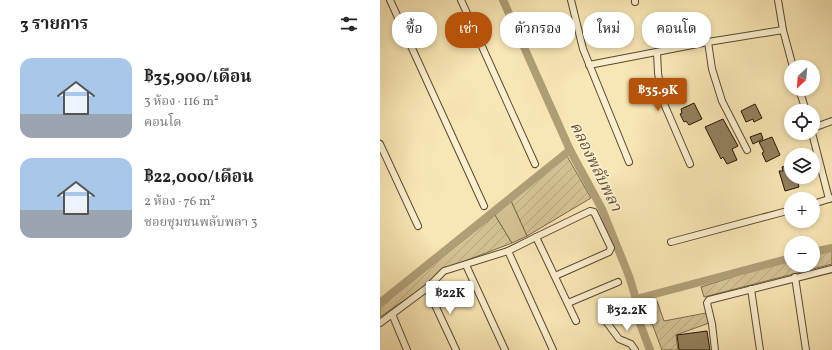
<!DOCTYPE html>
<html lang="th">
<head>
<meta charset="utf-8">
<style>
	:root { --surface:#fff; --page:#f6f6f6; --text:#222; --muted:#767676; --accent:#b45309 }
	body { margin:0; font-family:Vollkorn,"Noto Serif Thai",serif; background:var(--page); color:var(--text); height:100vh; display:flex; flex-direction:column; font-size:15px; white-space:nowrap }
	* { box-sizing:border-box; margin:0 }
	p { font-size:13px; color:var(--muted) }
	.icon { flex:none; width:22px; height:22px; fill:none; stroke:currentColor; stroke-width:2; stroke-linecap:round; stroke-linejoin:round }
	.map { position:relative; flex:1; overflow:hidden }
	.side { display:flex; flex-direction:column; background:var(--surface); width:380px }
	.side>* { flex:none }
	.top-card { position:absolute; left:12px; top:12px; width:380px; height:36px; display:flex; gap:8px }
	.needle { width:26px; rotate:206deg }
	.tools { position:absolute; left:404px; top:60px; display:grid; gap:8px }
	.tools a { display:grid; place-items:center; width:36px; height:36px; border-radius:50%; background:var(--surface); box-shadow:0 2px 6px #0003; font-size:20px }
	.price { position:absolute; translate:-50% -34px; padding:0 9px; border-radius:4px; background:#fff; color:#222; font-size:13px; line-height:26px; filter:drop-shadow(0 1px 2px #0008) }
	.price::after { content:''; position:absolute; left:50%; top:24px; width:12px; height:9px; margin-left:-6px; background:inherit; clip-path:polygon(0 0,100% 0,50% 100%) }
	.price.active { background:var(--accent); color:#fff }
	ul { padding:0; list-style:none }
	li { display:flex; align-items:center; gap:12px; height:100px; padding:0 20px }
	li span { display:grid; place-items:center; flex:none; width:112px; height:80px; border-radius:12px; color:#555 }
	li>.icon { margin-inline-start:auto }
	span .icon { width:48px; height:48px; fill:#fffc; stroke-width:1 }
	li b { font-size:17px }
	h2 { display:flex; justify-content:space-between; align-items:center; height:48px; padding:0 20px; font-size:17px }
	.chip { padding:0 14px; border-radius:16px; background:var(--surface); box-shadow:0 2px 6px #0003; font-size:14px; line-height:36px }
	.chip.active { background:var(--accent); color:#fff }
	main { display:flex; flex:1; min-height:0 }
	.map>svg:first-child { display:block }
	.garden { fill:url(#garden-furrows); stroke:#7c6a4a }
	.pitch { fill:#d4c295; stroke:#7c6a4a }
	.lines { fill:none; stroke-linecap:round; stroke-linejoin:round }
	.canal { stroke:#b09e77; stroke-width:8 }
	.building { fill:#93815e; stroke:#251300 }
	.street-casing { stroke:#5a482d; stroke-width:8 }
	.street { stroke:#faefce; stroke-width:6 }
	.labels { text-anchor:middle; dominant-baseline:central; stroke-width:3.5; stroke-linejoin:round; paint-order:stroke }
	.water-label { font-size:16px; font-style:italic; fill:#645236; stroke:#faefce }
</style>
</head>
<body>
<main>
<section class="side">
<h2>3 รายการ<svg class="icon" aria-label="filters" viewBox="0 0 24 24"><path d="M4 7h16M4 17h16"/><circle cx="9" cy="7" r="2"/><circle cx="15" cy="17" r="2"/></svg></h2>
<ul>
<li><span style="background:linear-gradient(#a9c7e8 70%,#9aa5b1 0)"><svg class="icon" aria-label="home" viewBox="0 0 24 24"><path d="M3 11l9-7 9 7M6 9v11h12V9"/></svg></span><div><b>฿35,900/เดือน</b><p>3 ห้อง · 116 m²</p><p>คอนโด</p></div></li>
<li><span style="background:linear-gradient(#a9c7e8 65%,#9aa5b1 0)"><svg class="icon" aria-label="home" viewBox="0 0 24 24"><path d="M3 11l9-7 9 7M6 9v11h12V9"/></svg></span><div><b>฿22,000/เดือน</b><p>2 ห้อง · 76 m²</p><p>ซอยชุมชนพลับพลา 3</p></div></li>
</ul>
</section>
<div class="map">
<svg width="452" height="350" viewBox="0 0 452 350">
	<defs>
		<pattern id="garden-furrows" width="10" height="10" patternUnits="userSpaceOnUse"><rect width="10" height="10" fill="#d4c295"/><path d="M-1 1l2-2M0 10L10 0M9 11l2-2" fill="none" stroke="#b6a67f"/></pattern>
	</defs>
	<rect width="100%" height="100%" fill="#f8e6b4"/>
	<filter id="stains"><feTurbulence type="fractalNoise" baseFrequency=".005" numOctaves="4"/><feColorMatrix values="0 0 0 0 .2 0 0 0 0 .09 0 0 0 0 .02 0 0 0 .5 -.17"/></filter>
	<radialGradient id="worn" r=".72"><stop offset=".6" stop-color="#630" stop-opacity="0"/><stop offset="1" stop-color="#630" stop-opacity=".3"/></radialGradient>
	<g class="garden">
		<polygon points="187,156 211,198 147,236 131,201"/>
		<polygon points="115,215 132,243 77,264 0,317 0,307"/>
		<polygon points="452,251 452,264 324,297 321,287 371,271 411,261 411,265 433,265 433,255"/>
		<polygon points="277,301 284,321 326,313 329,323 296,335 298,350 282,350 265,305"/>
	</g>
	<polygon class="pitch" points="131,201 147,236 132,243 115,215"/>
	<g class="lines">
		<g class="canal">
			<polyline points="123,0 190,150 222,209 249,276 256,299 259,321 270,350"/>
			<polyline points="433,252 452,248"/>
			<polyline points="256,299 411,258"/>
			<polyline points="0,303 190,150"/>
		</g>
	</g>
	<g class="building">
		<polygon points="314,103 322,119 309,125 306,121 304,122 300,114 302,113 301,109"/>
		<polygon points="375,104 382,118 374,122 373,119 366,122 361,111"/>
		<polygon points="343,119 358,146 352,149 357,160 347,164 343,157 341,159 325,127"/>
		<polygon points="381,133 383,139 373,144 370,137"/>
		<polygon points="392,137 400,155 386,162 382,153 384,152 379,142"/>
		<polygon points="411,165 411,177 416,177 419,187 405,191 399,171 403,171 402,167"/>
		<polygon points="327,331 330,350 299,350 297,335"/>
	</g>
	<g class="lines">
		<g class="street-casing">
			<g id="street">
				<polyline points="10,0 104,206"/>
				<polyline points="81,0 155,164"/>
				<polyline points="191,0 203,49 249,162"/>
				<polyline points="255,0 255,2"/>
				<polyline points="398,0 403,30 413,67"/>
				<polyline points="328,42 332,69 342,101 367,150"/>
				<polyline points="277,52 278,73 282,99 310,164"/>
				<polyline points="209,65 328,42 403,30"/>
				<polyline points="419,89 426,111"/>
				<polyline points="433,128 452,121"/>
				<polyline points="432,133 449,199 452,198"/>
				<polyline points="0,144 38,226"/>
				<polyline points="433,204 449,199"/>
				<polyline points="156,237 210,211 214,212 231,248 229,252 175,276"/>
				<polyline points="291,242 411,210"/>
				<polyline points="128,251 173,350"/>
				<polyline points="86,265 125,350"/>
				<polyline points="415,277 426,350"/>
				<polyline points="47,288 76,350"/>
				<polyline points="371,289 380,350"/>
				<polyline points="188,303 238,282"/>
				<polyline points="12,314 27,350"/>
				<polyline points="225,320 239,339 251,344 255,350"/>
				<polyline points="0,323 47,288 64,271 128,251 156,237 196,321"/>
				<polyline points="335,350 332,324 327,303 329,300 452,269"/>
			</g>
		</g>
		<use href="#street" class="street"/>
	</g>
	<g class="labels">
		<g class="water-label">
			<text transform="translate(215 167) rotate(64)">คลองพลับพลา</text>
		</g>
	</g>
	<rect width="100%" height="100%" filter="url(#stains)"/>
	<rect width="100%" height="100%" fill="url(#worn)"/>
</svg>
<div class="tools">
<a><svg class="needle" viewBox="-14 -14 28 28"><path d="M0-13l5 13h-10z" fill="#e53935"/><path d="M0 13l5-13h-10z" fill="#767676"/></svg></a>
<a><svg class="icon" aria-label="locate" viewBox="0 0 24 24"><circle cx="12" cy="12" r="6"/><path d="M12 2v4M12 18v4M2 12h4M18 12h4"/></svg></a>
<a><svg class="icon" aria-label="layers" viewBox="0 0 24 24"><path d="M12 4l9 5-9 5-9-5zM3 14l9 5 9-5"/></svg></a>
<a>+</a>
<a>−</a>
</div>
<b class="price active" style="left:278px;top:112px">฿35.9K</b>
<b class="price" style="left:70px;top:315px">฿22K</b>
<b class="price" style="left:247px;top:332px">฿32.2K</b>
<div class="top-card">
<a class="chip">ซื้อ</a>
<a class="chip active">เช่า</a>
<a class="chip">ตัวกรอง</a>
<a class="chip">ใหม่</a>
<a class="chip">คอนโด</a>
</div>
</div>
</main>
</body>
</html>
